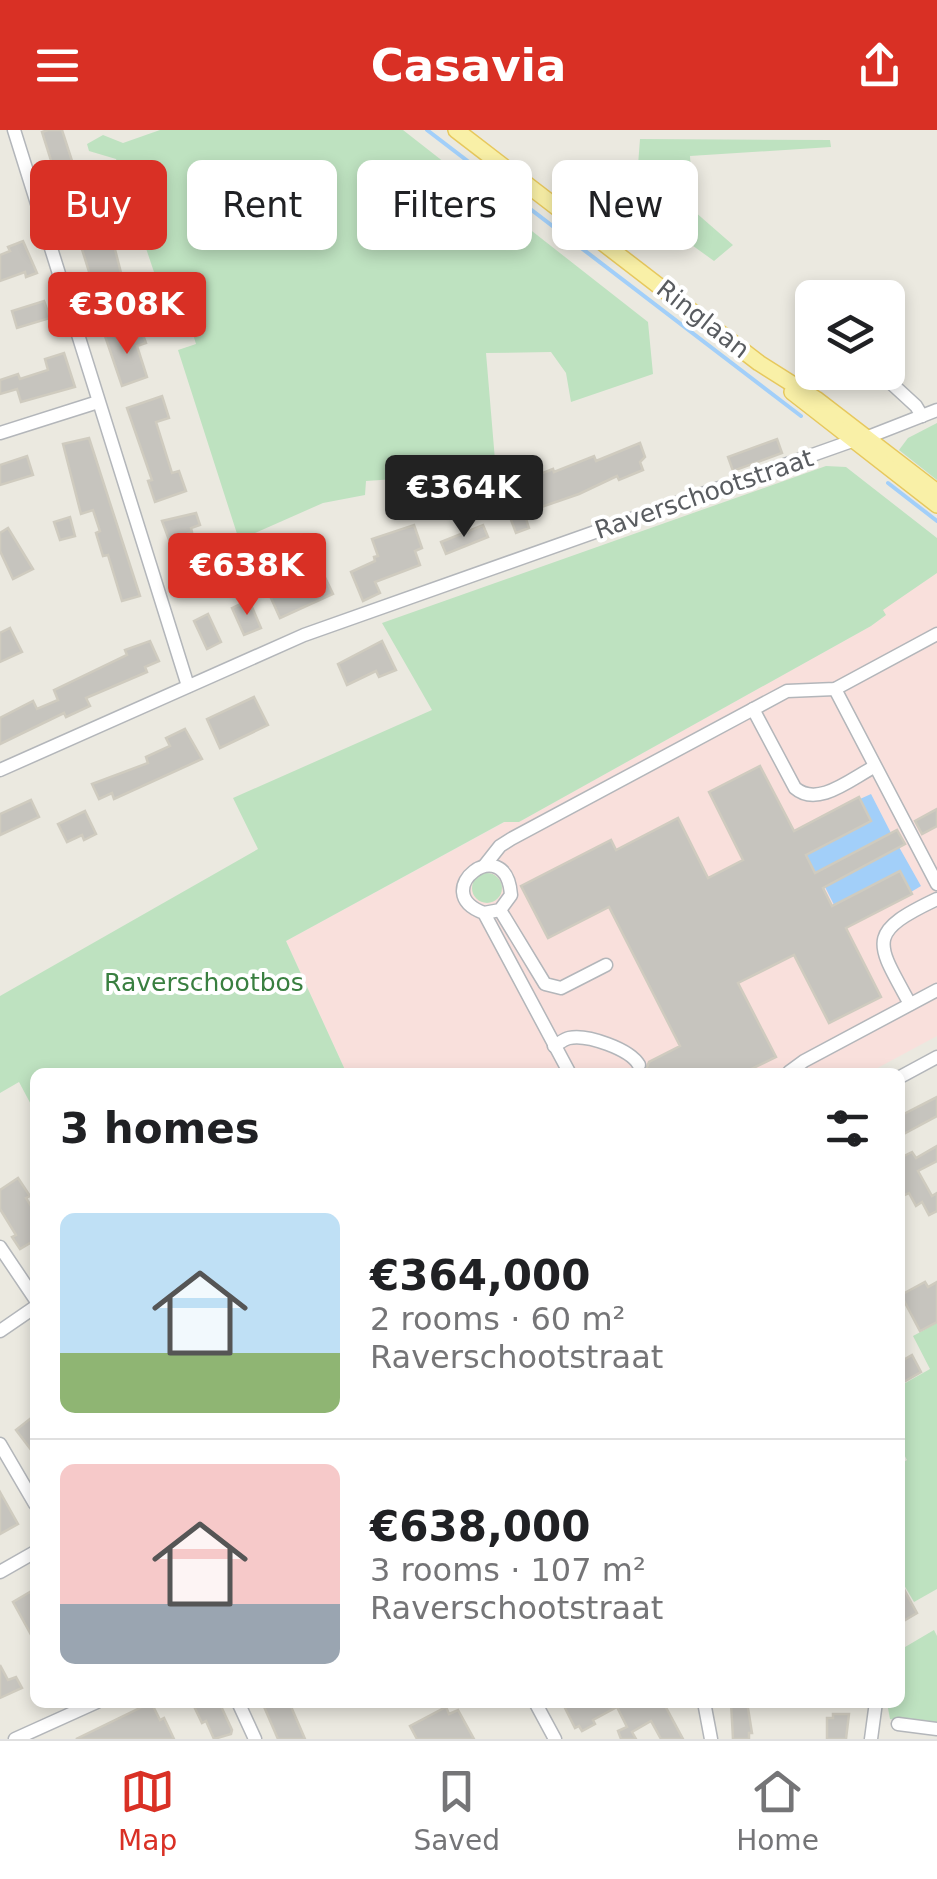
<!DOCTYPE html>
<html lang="en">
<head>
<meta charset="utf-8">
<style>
	:root { --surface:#fff; --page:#f6f6f6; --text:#202124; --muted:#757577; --line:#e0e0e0; --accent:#d93025 }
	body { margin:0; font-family:"DejaVu Sans",sans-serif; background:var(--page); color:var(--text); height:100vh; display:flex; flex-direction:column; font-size:38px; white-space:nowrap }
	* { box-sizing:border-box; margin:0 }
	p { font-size:32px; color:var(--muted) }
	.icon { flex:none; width:55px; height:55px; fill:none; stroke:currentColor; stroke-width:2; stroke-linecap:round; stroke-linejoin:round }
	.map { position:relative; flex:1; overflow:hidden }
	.panel { position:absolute; left:30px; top:938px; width:875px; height:640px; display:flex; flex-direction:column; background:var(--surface); border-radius:15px; box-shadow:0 5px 15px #0003 }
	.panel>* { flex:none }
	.guide { position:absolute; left:30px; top:30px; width:878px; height:90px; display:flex; gap:20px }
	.tools { position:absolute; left:795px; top:150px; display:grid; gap:20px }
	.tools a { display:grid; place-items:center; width:110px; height:110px; border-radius:15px; background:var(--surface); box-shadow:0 5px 15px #0003; font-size:50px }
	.price { position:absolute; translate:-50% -85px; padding:0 22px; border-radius:10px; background:var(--accent); color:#fff; font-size:32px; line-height:65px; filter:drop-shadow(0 2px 5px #0008) }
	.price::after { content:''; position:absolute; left:50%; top:60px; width:30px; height:22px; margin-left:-15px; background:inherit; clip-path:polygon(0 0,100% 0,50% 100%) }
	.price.selected { background:#222; color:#fff }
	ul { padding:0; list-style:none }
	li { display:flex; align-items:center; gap:30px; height:250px; padding:0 30px }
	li+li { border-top:2px solid var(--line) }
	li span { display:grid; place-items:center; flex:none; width:280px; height:200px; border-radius:15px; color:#555 }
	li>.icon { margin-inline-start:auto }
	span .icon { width:120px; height:120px; fill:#fffc; stroke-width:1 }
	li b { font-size:42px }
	h2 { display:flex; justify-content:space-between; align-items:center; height:120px; padding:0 30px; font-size:42px }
	.chip { padding:0 35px; border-radius:15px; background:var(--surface); box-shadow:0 5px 15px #0003; font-size:35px; line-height:90px }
	.chip.selected { background:var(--accent); color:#fff }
	header { display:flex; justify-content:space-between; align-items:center; height:130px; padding:0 30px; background:var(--accent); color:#fff; font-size:45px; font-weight:700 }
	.dock { display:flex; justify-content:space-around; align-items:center; height:140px; border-top:2px solid var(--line); background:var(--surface); font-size:28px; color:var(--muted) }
	.dock a { display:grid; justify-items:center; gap:5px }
	.dock .selected { color:var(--accent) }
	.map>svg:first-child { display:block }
	.medical { fill:#f9e0dc }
	.green { fill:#bee2c0 }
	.water { fill:#a2cff9 }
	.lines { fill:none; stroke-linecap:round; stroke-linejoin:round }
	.stream { stroke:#a2cff9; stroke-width:4 }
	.building { fill:#c6c4be; stroke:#cfcbbf; stroke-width:2.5 }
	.minor-casing { stroke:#b3b6ba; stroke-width:15 }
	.major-casing { stroke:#e7c85d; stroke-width:18 }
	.minor { stroke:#fff; stroke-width:12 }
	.major { stroke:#f9f0a7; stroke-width:15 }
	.labels { text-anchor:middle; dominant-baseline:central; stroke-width:8; stroke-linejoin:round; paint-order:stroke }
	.street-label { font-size:25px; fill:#595c60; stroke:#fff }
	.park-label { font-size:25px; fill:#397f40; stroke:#fff }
</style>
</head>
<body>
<header><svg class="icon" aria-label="menu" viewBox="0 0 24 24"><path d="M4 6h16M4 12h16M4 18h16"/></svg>Casavia<svg class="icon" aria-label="share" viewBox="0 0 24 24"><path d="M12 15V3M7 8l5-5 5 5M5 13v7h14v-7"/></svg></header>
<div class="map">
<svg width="937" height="1609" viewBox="0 0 937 1609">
	<rect width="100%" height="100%" fill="#ebe9e0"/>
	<polygon class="medical" points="937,443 937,906 870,942 346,942 286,811 505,692 519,692 871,496 886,485 882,480"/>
	<g class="green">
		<polygon points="160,0 403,0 648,192 653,244 571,272 566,243 551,222 486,223 496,342 366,351 365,365 323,373 239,410 178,220 196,214 175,145 156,148 116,29 89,21 87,14 103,5 123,13"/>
		<polygon points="640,9 830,10 831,17 690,26 694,81 733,115 714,131 635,74"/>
		<polygon points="937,293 937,350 899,320 908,308"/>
		<polygon points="826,336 846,337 937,408 937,443 883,480 886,485 871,496 519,692 504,692 286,811 346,942 35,942 35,982 19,952 0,963 0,866 258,719 233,668 432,580 382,493"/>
		<circle cx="487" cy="758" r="15"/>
		<polygon points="937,1193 937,1459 914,1472 900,1448 900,1334 907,1330 900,1317 900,1256 930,1239 913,1206"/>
		<polygon points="934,1500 937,1506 937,1595 890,1589 887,1573 900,1572 900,1520"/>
	</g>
	<g class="water">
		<polygon points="871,664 891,703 816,743 806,725 871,691 860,669"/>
		<polygon points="899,717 921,756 911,762 899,741 834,775 825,757"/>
	</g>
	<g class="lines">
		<g class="stream">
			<polyline points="427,0 801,286"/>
			<polyline points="888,353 937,391"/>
		</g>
	</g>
	<g class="building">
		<polygon points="48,0 62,0 73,34 54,40 42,2"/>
		<polygon points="89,50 94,68 63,77 57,60"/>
		<polygon points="97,87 99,95 108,92 130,178 99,186 93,168 97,167 80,113 77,114 71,96"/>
		<polygon points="23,111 37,143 26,147 25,142 0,151 0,125 10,121 8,117"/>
		<polygon points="44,171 50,188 17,198 12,181"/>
		<polygon points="116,202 119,210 142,202 146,213 137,216 147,247 122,256 105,206"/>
		<polygon points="64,223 75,257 21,272 17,259 0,264 0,250 18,244 20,249 48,240 45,229"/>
		<polygon points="162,266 169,288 156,292 172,343 179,341 186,361 155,372 148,351 152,350 127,278"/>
		<polygon points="89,308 140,466 122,471 108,425 103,426 96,403 100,401 93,380 81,384 63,314"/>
		<polygon points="777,309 782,323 733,341 728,327"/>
		<polygon points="640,313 645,327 640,332 643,340 619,350 617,346 579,364 524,383 529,398 516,403 508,382 512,381 505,364 510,362 506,351 523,345 525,350 553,339 554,342 594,326 596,331"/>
		<polygon points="27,326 33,345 0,355 0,335"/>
		<polygon points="196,383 200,395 191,398 192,402 169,410 162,391"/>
		<polygon points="70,387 75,406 60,410 54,392"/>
		<polygon points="414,395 422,418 415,421 420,435 375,452 380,463 363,471 351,442 375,431 374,427 378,426 372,409"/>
		<polygon points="483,395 488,407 446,424 441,412"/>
		<polygon points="8,398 33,439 13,449 0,421 0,403"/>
		<polygon points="203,419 208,438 181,446 175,427"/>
		<polygon points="317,431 333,464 280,488 267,459 302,443 300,439"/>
		<polygon points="249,470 261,498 244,505 232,478"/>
		<polygon points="208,484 221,512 207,519 194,491"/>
		<polygon points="10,498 22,522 0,532 0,503"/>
		<polygon points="150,511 159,531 145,537 147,542 86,568 90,576 66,587 64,583 0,614 0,588 33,571 37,579 58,570 54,560 127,525 125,520"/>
		<polygon points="382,511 396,540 379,547 376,541 347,555 338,534"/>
		<polygon points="254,567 268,595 220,618 207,589"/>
		<polygon points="185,599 202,629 114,669 112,663 99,669 92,654 148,633 146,627 170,616 166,608"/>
		<polygon points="760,636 794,701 859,667 871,691 806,725 815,743 897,700 905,714 823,758 832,776 900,741 912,764 846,798 881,867 829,893 794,825 738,853 776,927 745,942 645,942 649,932 680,916 609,777 548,808 521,756 611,710 616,720 678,688 708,748 743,730 709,662"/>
		<polygon points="31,670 39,687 0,705 0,684"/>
		<polygon points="937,679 937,696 922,704 915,691"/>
		<polygon points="85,681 96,704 84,710 82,705 67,712 58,694"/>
		<polygon points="937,967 937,986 900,1006 900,986"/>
		<polygon points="937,1016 937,1031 918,1041 932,1066 937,1063 937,1081 929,1085 922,1072 916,1076 909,1063 900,1067 900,1028 912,1022 916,1028"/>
		<polygon points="18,1048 30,1066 26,1068 35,1082 35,1110 20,1119 12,1107 16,1105 0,1079 0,1060"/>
		<polygon points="925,1152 928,1157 937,1152 937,1192 920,1201 901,1165"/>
		<polygon points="912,1225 921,1242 900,1254 900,1232"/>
		<polygon points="35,1285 35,1325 16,1300"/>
		<polygon points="0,1362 18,1394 0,1404"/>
		<polygon points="900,1452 917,1483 900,1493"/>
		<polygon points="30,1462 35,1471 35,1512 13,1472"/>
		<polygon points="0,1535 8,1550 16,1547 22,1558 0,1568"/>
		<polygon points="192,1572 219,1572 232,1600 231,1604 214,1609 206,1591 202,1593"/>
		<polygon points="262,1572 289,1572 305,1609 278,1609"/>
		<polygon points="570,1572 663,1572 683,1609 661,1609 651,1591 632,1602 636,1609 621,1609 618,1601 627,1597 617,1577 593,1590 595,1594 582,1601 579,1596 575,1598 564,1576"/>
		<polygon points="731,1572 747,1572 752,1603 749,1603 749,1609 733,1609"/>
		<polygon points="153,1576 160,1590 164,1588 174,1609 76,1609 142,1577"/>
		<polygon points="446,1577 449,1584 458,1580 474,1609 417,1609 410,1596"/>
		<polygon points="833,1584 849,1584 846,1609 827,1609 827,1588 833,1588"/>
	</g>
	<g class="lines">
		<g class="minor-casing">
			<g id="minor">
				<polyline points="14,0 188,556"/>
				<polyline points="879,242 916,276 922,286"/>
				<polyline points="0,303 98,272"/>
				<polyline points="868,307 937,280"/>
				<polyline points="835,559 937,754"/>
				<path d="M 753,579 L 795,658 C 818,678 852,648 874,637"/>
				<polyline points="0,640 304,505 852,311"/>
				<polyline points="485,735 500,716 511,709 787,561 835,559 937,504"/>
				<polyline points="500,780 545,854 561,858 606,835"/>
				<path d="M 484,783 L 500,780 L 511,765 C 506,699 426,762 484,783 L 569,942"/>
				<path d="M 910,874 C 876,812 865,803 937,769"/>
				<path d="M 554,916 C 558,914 564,909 569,908 C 587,904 630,919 639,935"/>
				<polyline points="789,942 804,931 937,860"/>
				<polyline points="900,947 937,927"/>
				<polyline points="0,1117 35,1169"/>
				<polyline points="0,1201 35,1177"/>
				<polyline points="0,1314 35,1374"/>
				<polyline points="0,1442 35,1422"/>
				<polyline points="238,1572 255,1609"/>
				<polyline points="535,1572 555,1609"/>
				<polyline points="704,1572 711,1609"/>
				<polyline points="898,1594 937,1599"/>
				<polyline points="15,1609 97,1572"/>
				<polyline points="871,1609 876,1572"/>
			</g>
		</g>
		<g class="major-casing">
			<g id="major">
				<polyline points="456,0 759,233 816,269 937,362"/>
				<polyline points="792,262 937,375"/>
			</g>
		</g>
		<use href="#minor" class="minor"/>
		<use href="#major" class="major"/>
	</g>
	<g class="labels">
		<g class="street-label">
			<text transform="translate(703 189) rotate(38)">Ringlaan</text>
			<text transform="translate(704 364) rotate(-19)">Raverschootstraat</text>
		</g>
		<g class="park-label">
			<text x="204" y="852">Raverschootbos</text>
		</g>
	</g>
</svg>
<div class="tools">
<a><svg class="icon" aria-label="layers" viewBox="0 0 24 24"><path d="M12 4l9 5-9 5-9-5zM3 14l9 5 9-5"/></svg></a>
</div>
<b class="price" style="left:127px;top:227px">€308K</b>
<b class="price selected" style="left:464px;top:410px">€364K</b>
<b class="price" style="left:247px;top:488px">€638K</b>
<div class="guide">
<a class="chip selected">Buy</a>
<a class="chip">Rent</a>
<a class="chip">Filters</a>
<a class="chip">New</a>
</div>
<section class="panel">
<h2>3 homes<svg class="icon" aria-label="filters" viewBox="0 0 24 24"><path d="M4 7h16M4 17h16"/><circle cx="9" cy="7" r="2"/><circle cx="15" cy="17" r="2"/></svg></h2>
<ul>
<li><span style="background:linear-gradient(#bfe0f5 70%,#8fb573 0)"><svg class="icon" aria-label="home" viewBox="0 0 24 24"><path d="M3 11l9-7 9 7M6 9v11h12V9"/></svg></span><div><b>€364,000</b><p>2 rooms · 60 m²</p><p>Raverschootstraat</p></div></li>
<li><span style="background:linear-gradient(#f6c9c9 70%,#9aa5b1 0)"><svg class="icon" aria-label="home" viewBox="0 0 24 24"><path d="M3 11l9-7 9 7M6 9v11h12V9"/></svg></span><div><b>€638,000</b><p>3 rooms · 107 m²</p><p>Raverschootstraat</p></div></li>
</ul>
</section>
</div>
<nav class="dock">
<a class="selected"><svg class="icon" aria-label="map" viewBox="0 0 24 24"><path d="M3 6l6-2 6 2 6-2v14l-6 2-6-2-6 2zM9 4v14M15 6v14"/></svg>Map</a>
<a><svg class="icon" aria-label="saved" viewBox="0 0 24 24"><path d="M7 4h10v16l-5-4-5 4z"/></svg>Saved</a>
<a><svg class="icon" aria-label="home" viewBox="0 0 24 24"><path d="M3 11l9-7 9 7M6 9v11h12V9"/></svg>Home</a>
</nav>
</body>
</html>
